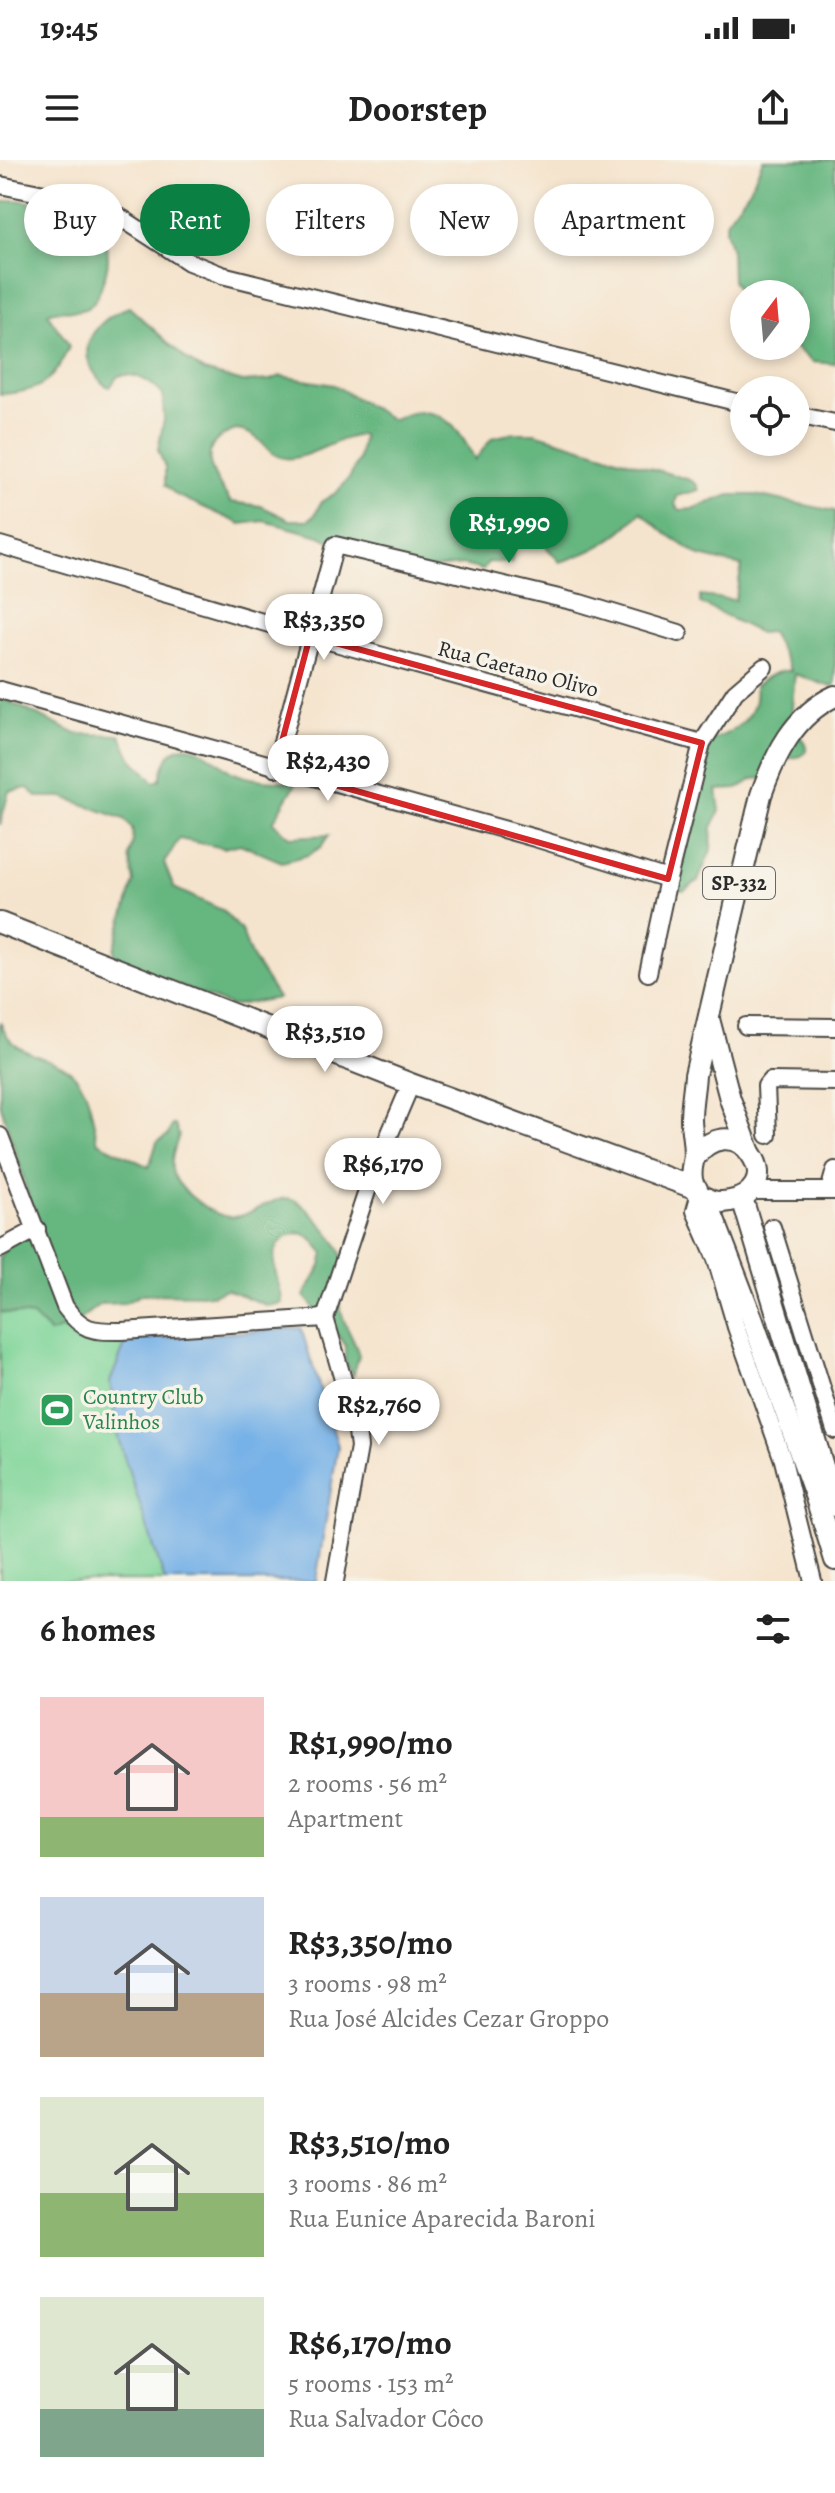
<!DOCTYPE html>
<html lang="en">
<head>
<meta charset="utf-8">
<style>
	:root { --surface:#fff; --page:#f2f2f2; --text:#222; --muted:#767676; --accent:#0b8043 }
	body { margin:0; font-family:Alegreya,serif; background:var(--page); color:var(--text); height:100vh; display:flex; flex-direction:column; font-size:30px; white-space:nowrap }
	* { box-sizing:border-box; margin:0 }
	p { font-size:26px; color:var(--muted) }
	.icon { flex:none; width:44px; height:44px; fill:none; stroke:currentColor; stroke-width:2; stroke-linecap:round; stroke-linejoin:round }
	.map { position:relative; height:1421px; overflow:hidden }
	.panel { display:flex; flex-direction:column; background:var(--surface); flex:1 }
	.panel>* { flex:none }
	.banner { position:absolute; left:24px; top:24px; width:788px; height:72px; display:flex; gap:16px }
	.needle { width:52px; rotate:16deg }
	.tools { position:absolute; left:730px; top:120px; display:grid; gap:16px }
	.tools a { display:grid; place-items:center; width:80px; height:80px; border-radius:50%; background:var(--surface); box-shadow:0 4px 12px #0003; font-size:40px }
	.price { position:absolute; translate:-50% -68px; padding:0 18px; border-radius:28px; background:#fff; color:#222; font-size:26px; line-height:52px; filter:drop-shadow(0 2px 4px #0008) }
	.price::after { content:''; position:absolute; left:50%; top:48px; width:24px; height:18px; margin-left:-12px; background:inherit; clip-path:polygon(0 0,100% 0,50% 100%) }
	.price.selected { background:var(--accent); color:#fff }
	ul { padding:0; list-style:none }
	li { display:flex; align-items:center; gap:24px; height:200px; padding:0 40px }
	li span { display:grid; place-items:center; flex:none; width:224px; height:160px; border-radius:0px; color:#555 }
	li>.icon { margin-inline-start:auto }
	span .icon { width:96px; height:96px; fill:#fffc; stroke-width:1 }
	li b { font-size:34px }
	h2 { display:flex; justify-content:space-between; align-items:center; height:96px; padding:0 40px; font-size:34px }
	.pill { padding:0 28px; border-radius:36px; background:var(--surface); box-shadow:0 4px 12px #0003; font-size:28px; line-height:72px }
	.pill.selected { background:var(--accent); color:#fff }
	.status { display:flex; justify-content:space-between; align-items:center; height:56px; padding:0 40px; background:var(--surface); direction:ltr }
	.status svg { height:22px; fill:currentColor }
	header { display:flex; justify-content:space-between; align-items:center; height:104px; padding:0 40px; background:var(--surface); font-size:36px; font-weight:700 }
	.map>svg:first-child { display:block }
	.green { fill:#7dd498; stroke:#548062; stroke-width:2 }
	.forest { fill:#66b680; stroke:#487056; stroke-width:2; fill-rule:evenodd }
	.water { fill:#76b1e7; stroke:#506e89; stroke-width:2 }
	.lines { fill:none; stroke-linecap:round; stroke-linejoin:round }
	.minor-casing { stroke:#494743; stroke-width:20 }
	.major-casing { stroke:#494743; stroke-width:24 }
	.minor { stroke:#fff; stroke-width:16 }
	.major { stroke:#fff; stroke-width:20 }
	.marked { fill:none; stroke:#d62828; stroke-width:6; stroke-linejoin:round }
	.labels { text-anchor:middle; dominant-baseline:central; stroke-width:7; stroke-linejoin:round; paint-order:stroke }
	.shield { fill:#f7f3e8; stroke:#686764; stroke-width:2 }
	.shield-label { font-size:20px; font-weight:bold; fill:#2b2b2b }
	.street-label { font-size:22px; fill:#2b2b2b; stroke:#f7f3e8 }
	.leisure-label { font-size:22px; fill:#27864d; stroke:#f7f3e8; text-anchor:start }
</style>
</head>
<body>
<div class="status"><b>19:45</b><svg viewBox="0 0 49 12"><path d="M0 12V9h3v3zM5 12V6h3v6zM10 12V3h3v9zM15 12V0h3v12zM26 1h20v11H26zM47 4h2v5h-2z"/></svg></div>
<header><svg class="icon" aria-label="menu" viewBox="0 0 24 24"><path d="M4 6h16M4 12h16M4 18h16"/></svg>Doorstep<svg class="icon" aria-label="share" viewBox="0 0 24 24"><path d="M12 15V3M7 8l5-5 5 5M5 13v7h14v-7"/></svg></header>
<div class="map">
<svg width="835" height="1421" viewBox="0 0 835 1421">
	<rect width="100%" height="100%" fill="#f7f3e8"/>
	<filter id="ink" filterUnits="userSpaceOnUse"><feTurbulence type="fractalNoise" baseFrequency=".0125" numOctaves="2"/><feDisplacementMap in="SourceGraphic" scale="16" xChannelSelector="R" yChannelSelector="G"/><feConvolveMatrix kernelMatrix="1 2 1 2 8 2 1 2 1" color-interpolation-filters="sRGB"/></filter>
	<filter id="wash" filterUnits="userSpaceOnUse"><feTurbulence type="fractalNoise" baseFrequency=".006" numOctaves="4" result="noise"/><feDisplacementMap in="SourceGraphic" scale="32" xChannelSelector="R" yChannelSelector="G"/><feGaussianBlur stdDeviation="1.8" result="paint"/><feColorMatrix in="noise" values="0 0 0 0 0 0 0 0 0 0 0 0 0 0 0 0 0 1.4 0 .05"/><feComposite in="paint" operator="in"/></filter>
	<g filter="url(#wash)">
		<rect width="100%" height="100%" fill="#f5e4cd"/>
		<path class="green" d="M 0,1098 L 64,1159 C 81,1184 99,1180 127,1180 L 110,1222 L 118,1278 L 165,1421 L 0,1421 Z"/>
		<g class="forest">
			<polygon points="763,0 835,0 835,204 812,202 794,186 796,134 744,134 744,142 732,121 731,91 725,70 727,60 750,29"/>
			<path d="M 13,40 C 54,43 120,57 106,112 C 103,122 97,140 90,146 C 78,156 60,146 48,153 C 53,166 64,173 69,187 C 52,223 41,232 0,234 L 0,43 Z"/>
			<path d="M 129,147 L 185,198 L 204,211 L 243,222 L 270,220 L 281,216 L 334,225 L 392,260 C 399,258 409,252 417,252 C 448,250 463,276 475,300 L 492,278 L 514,273 L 535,273 L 690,320 L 697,325 L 699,330 L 677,336 L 675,345 L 680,350 L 692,349 L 730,335 L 755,335 L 835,351 L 835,525 L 831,527 L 795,514 C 794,530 789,553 795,568 C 799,578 807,581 806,592 L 801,596 L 786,599 L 777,617 L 753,619 L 737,629 L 717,630 L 720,651 L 712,667 L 711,690 L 698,721 L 684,731 L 677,729 L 675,723 L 707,582 C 732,573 760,558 755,526 C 764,518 779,509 791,511 L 771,472 L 759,473 L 700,443 L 700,436 L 735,440 L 742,406 L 700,396 L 664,372 L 641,352 C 617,379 594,392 560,402 L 540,380 L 516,382 L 511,403 L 488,402 L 483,410 L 463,405 L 416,410 L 350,391 L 320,376 L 264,361 L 241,364 L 176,335 L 165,325 L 165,307 L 158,290 L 164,260 L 163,235 C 152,222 136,212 118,216 L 110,227 C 102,225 101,221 96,215 C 73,185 100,158 129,147 ZM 236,270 C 264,273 264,295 284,298 C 304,302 338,276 363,275 L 359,299 L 350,317 L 337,332 L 321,342 L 315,355 L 308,360 L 290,360 L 261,346 L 231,342 C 212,316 192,284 236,270 Z"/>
			<path d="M 0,537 L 76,574 L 120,575 L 132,599 L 154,622 L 160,620 C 166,587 183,577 213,598 C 220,602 226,610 234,613 C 253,621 276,621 297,622 L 273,662 L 290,677 L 329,675 L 321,687 L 308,695 L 282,702 L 240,684 L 224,688 L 179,679 L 164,703 L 174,728 L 222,750 L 241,770 L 251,796 L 278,838 L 231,846 L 115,801 L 114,789 L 134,722 L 129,696 L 133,681 L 132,669 L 124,659 L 63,637 L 37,637 L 28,628 L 9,631 L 0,665 Z"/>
			<path d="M 0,861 C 15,906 57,889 80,922 C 91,937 93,964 98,982 L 149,1007 L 157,982 L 168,975 L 172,965 L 175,965 L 179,975 C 175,987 168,1004 174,1016 C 183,1034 214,1057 233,1057 C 255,1057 280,1026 301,1044 C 313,1054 340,1082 342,1096 C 344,1112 339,1129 340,1145 C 342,1165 355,1178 359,1196 L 353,1216 L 345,1201 L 345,1184 L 304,1136 L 321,1106 L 324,1093 C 320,1089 315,1082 311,1078 C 295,1066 275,1080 274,1098 C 273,1113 282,1128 282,1143 L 268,1146 L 226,1129 L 212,1135 L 142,1134 L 125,1143 L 100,1144 L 66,1170 L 60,1169 L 50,1173 L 33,1156 L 0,1152 L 0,1096 L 34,1060 L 21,1009 L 0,944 Z"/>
		</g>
		<polygon class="water" points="301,1168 338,1286 316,1421 165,1421 118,1278 110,1222 127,1180"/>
	</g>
	<g filter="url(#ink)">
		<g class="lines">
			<g class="minor-casing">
				<g id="minor">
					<polyline points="0,25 89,43 109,50 189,102 222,115 744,244"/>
					<polyline points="796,255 835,263"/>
					<polyline points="0,385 310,476 702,583"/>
					<polyline points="0,530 535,678 668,719"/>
					<polyline points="275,608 335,385 580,443 679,473"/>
					<polyline points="648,813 668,719 702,583 735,532 764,507"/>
					<polyline points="746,866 835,867"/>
					<polyline points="768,975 766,926 770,921 835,922"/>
					<path d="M 0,976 L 65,1147 C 83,1172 94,1171 122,1171 L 325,1158"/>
					<polyline points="750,1031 835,1031"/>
					<polyline points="829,1031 835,1010"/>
					<polyline points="700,1033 695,1051 716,1099 736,1167 783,1300 813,1421"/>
					<polyline points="772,1067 835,1270"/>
					<polyline points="0,1089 37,1069"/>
					<polyline points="325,1158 356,1264 359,1287 335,1421"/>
					<polyline points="325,1158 373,1013 411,924"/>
				</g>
			</g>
			<g class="major-casing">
				<g id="major">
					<polyline points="0,763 411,924 697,1029"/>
					<polyline points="709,859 730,939 749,990"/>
					<path d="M 695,997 C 709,977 736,971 751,994 C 786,1044 678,1067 693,1002 C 696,988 691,973 691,959 C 691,944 694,930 695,915 L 761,635 C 775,595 794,555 835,536"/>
					<polyline points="706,1038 752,1158 816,1338 835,1400"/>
					<polyline points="742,1038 835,1346"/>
				</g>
			</g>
			<use href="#minor" class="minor"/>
			<use href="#major" class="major"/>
		</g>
	</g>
	<path class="marked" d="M 310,476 L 702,583 L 668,719 L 275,608 Z"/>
	<defs>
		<g id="stadium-square" transform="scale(1.8)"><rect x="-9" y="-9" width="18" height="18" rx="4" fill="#2e9e5b" stroke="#f7f3e8"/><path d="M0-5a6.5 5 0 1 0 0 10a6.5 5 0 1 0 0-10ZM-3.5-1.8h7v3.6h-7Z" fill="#fff"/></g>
	</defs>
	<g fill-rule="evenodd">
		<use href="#stadium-square" x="57" y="1250"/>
	</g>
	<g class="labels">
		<rect class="shield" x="703" y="707" width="72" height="32" rx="6"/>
		<g class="shield-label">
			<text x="739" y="723">SP-332</text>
		</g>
		<g class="street-label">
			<text transform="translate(518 509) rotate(15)">Rua Caetano Olivo</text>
		</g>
		<g class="leisure-label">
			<text x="83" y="1237">Country Club<tspan x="83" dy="25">Valinhos</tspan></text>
		</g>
	</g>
</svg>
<div class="tools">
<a><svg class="needle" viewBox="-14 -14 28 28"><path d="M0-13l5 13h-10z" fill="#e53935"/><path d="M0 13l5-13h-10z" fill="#767676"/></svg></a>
<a><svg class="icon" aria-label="locate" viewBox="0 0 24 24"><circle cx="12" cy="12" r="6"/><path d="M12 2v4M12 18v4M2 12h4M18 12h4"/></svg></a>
</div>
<b class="price selected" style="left:509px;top:405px">R$1,990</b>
<b class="price" style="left:324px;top:502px">R$3,350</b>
<b class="price" style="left:328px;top:643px">R$2,430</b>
<b class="price" style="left:325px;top:914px">R$3,510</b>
<b class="price" style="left:383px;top:1046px">R$6,170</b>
<b class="price" style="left:379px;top:1287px">R$2,760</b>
<div class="banner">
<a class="pill">Buy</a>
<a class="pill selected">Rent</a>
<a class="pill">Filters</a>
<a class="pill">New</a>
<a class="pill">Apartment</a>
</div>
</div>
<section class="panel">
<h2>6 homes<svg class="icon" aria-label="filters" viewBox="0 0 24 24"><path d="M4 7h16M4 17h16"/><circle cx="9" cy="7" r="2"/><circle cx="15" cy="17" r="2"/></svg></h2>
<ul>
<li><span style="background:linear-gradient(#f6c9c9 75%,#8fb573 0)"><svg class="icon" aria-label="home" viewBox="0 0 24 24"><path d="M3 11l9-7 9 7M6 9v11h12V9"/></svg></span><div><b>R$1,990/mo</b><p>2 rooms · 56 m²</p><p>Apartment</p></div></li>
<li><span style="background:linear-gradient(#c9d6e8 60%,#b9a48a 0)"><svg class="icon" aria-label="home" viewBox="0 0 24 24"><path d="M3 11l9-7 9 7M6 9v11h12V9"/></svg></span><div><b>R$3,350/mo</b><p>3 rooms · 98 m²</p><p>Rua José Alcides Cezar Groppo</p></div></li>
<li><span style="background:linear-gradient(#dfe7d0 60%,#8fb573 0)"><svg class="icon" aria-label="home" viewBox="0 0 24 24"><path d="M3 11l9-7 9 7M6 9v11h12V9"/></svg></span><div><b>R$3,510/mo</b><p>3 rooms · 86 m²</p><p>Rua Eunice Aparecida Baroni</p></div></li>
<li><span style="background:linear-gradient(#dfe7d0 70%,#7fa58c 0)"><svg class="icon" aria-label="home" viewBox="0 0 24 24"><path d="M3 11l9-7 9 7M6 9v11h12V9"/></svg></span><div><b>R$6,170/mo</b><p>5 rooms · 153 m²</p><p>Rua Salvador Côco</p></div></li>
</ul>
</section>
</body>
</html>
